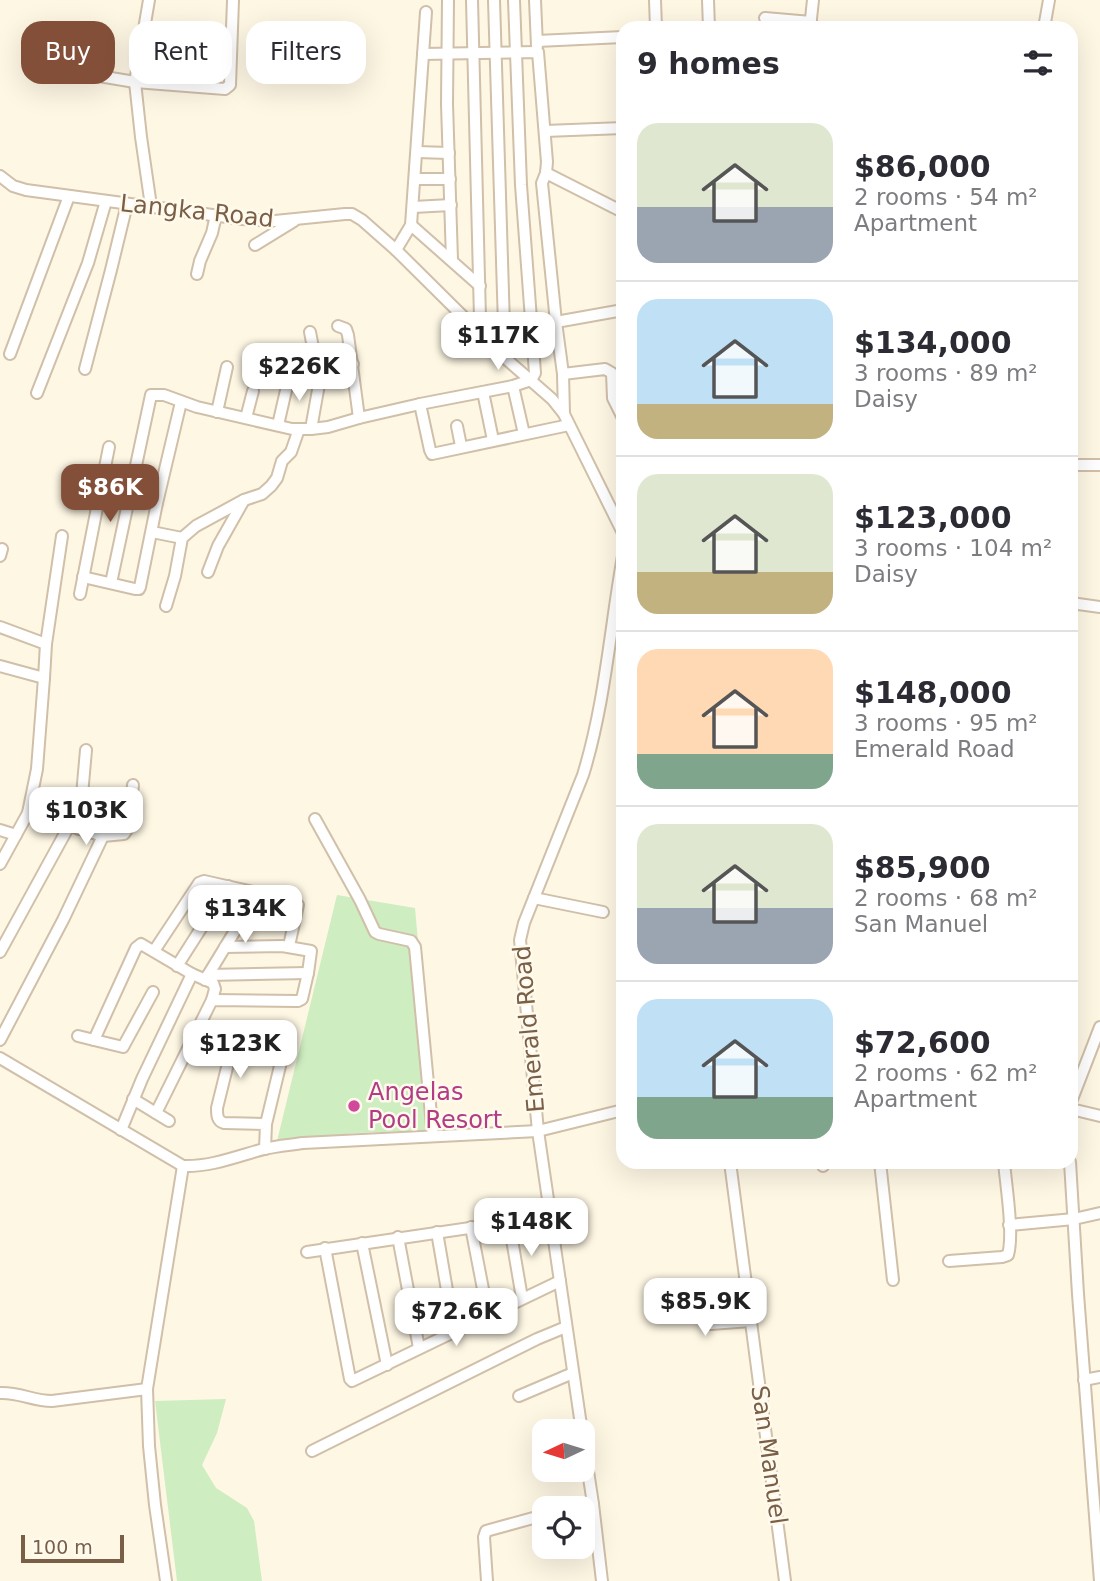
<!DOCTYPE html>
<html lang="en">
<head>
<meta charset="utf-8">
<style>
	:root { --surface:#fff; --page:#f7f7f7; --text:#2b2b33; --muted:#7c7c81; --line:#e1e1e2; --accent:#844f39 }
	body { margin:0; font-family:"DejaVu Sans",sans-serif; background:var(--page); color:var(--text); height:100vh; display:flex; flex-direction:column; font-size:26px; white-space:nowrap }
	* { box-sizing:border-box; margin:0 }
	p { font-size:23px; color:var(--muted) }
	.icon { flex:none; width:38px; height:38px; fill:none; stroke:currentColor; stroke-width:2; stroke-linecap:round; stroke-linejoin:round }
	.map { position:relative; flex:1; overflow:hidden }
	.drawer { position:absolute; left:616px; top:21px; width:462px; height:1148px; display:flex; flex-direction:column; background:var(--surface); border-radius:21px; box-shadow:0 7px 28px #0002 }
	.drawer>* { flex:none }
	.top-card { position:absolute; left:21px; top:21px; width:490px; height:63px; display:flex; gap:14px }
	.needle { width:46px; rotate:266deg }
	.controls { position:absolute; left:532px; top:1419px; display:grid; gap:14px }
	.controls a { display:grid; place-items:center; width:63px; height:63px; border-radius:14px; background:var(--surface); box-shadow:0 7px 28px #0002; font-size:35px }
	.scale { position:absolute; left:21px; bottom:18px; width:103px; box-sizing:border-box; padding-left:7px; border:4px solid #795f47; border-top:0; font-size:19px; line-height:24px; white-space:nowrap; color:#795f47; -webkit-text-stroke:5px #fffaec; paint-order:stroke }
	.price { position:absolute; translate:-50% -60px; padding:0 16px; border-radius:14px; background:#fff; color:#222; font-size:23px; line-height:46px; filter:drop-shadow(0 2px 4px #0008) }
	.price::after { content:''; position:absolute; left:50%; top:42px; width:21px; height:16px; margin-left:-10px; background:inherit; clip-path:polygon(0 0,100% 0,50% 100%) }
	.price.active { background:var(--accent); color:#fff }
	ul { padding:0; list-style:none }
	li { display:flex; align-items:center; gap:21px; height:175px; padding:0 21px }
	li+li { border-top:2px solid var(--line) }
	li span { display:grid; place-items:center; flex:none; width:196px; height:140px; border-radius:21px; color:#555 }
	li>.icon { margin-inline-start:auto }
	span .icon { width:84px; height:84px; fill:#fffc; stroke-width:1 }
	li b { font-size:30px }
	h2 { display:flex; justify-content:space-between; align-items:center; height:84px; padding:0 21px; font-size:30px }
	.pill { padding:0 24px; border-radius:21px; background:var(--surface); box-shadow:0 7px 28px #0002; font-size:24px; line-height:63px }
	.pill.active { background:var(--accent); color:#fff }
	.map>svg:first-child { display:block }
	.green { fill:#ceedc1 }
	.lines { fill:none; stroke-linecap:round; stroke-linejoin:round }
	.minor-casing { stroke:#d0bfa9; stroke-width:14 }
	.minor { stroke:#fff; stroke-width:10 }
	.hotel-dot { fill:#d1479c; stroke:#fffaec; stroke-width:2.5 }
	.labels { text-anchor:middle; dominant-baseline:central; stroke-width:5; stroke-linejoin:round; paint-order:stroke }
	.street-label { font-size:24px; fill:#795f47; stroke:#fffaec }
	.hotel-label { font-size:24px; fill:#b23c85; stroke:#fffaec; text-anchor:start }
</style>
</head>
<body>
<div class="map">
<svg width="1100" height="1581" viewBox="0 0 1100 1581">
	<rect width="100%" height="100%" fill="#fef7e4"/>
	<g class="green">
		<polygon points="337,895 415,908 425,1019 433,1130 356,1133 277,1141"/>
		<polygon points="226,1399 217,1433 202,1465 216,1488 247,1508 254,1521 262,1581 177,1581 155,1401"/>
	</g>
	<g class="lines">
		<g class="minor-casing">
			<g id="minor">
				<polyline points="149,0 135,82 141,137 151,206"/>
				<polyline points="448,0 447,104 452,260"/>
				<polyline points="472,0 480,318 475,329"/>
				<polyline points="494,0 505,358"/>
				<polyline points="535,0 537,46"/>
				<polyline points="655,0 656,28"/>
				<polyline points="708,0 709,28"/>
				<polyline points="765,18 811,22"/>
				<polyline points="810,28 813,0"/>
				<polyline points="1044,28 1049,0"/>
				<polyline points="537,41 623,37"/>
				<polyline points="423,54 538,52 547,162 546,173 542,183 556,322 563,374 564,414"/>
				<polyline points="63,70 135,82 225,89 230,85 233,0"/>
				<polyline points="545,131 623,128"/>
				<polyline points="417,152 449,153"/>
				<polyline points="546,173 623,212"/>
				<polyline points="0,176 13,186 26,190 242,219 275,221 345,214 352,214 362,220 396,250 505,358 552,399 564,414 623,533"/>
				<polyline points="415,179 450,179"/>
				<polyline points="413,207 451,205"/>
				<polyline points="411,225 480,286"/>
				<polyline points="255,245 294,221"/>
				<polyline points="396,250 411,225 426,12"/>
				<polyline points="197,274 200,261 212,233 216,215"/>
				<polyline points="556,322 623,310"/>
				<polyline points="338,326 346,329 348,335 359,418"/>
				<polyline points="310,332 314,353 323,362 311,429"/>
				<polyline points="10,354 69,196"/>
				<polyline points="323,362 353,364"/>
				<polyline points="85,369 111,270 127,204"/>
				<polyline points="563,374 605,369 612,373 613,398 623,418"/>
				<polyline points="513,386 524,434"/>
				<polyline points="483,392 493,440"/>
				<polyline points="37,393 88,263 106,201"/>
				<polyline points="420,404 430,450 432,454 569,425"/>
				<polyline points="217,412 227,367"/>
				<polyline points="246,418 253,391"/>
				<polyline points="278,425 290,373"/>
				<polyline points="457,426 461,446"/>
				<polyline points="1071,465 1100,465"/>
				<polyline points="100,493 157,503"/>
				<polyline points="152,532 182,538"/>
				<polyline points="0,556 2,549"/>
				<polyline points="208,572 218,546 244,500"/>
				<polyline points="83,577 135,589 139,589 140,587 157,503 181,402"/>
				<polyline points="111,583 151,395 164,395 197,407 292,429 311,429 328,427 359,418 420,404 513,386 531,380 535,373 521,185 514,0"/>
				<polyline points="80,594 109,447"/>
				<polyline points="1071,603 1100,607"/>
				<polyline points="166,606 175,576 182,538 196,526 244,500 262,494 271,486 277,478 282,461 291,452 299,429"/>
				<polyline points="0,627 46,644"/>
				<polyline points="0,666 44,678 37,769 28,813 0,864"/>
				<polyline points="44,678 46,644 62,536"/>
				<polyline points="28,813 103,836 124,834 128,828 133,785"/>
				<polyline points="315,819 360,900 375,932 379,934 411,941 415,947 433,1136"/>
				<polyline points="79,829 86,750"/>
				<polyline points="0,830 16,835"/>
				<polyline points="534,898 603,912"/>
				<polyline points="154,951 199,883 204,881 258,893 298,905 289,946"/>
				<polyline points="0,952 69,826"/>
				<polyline points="177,966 228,886"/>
				<polyline points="208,975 308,973"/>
				<polyline points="205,980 258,893"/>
				<polyline points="78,1036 94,1040 136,948 141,944 192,974 213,983 215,989 212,1000"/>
				<polyline points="0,1040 63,920 103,836"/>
				<polyline points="94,1040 123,1047 153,992"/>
				<path d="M 0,1058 L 183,1166 C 211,1167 238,1156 264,1149 C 277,1146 290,1145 303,1143 L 538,1131 L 623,1110"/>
				<polyline points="133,1099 169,1121"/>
				<polyline points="1071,1102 1100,1027"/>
				<polyline points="1071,1109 1100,1116"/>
				<polyline points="156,1113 212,1000 298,1001 302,999 308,973 311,951 282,946 225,947"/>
				<polyline points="121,1130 142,1079 192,974"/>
				<path d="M 265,1149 L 266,1124 L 286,1041 L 285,1035 L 282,1032 L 238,1030 L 235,1035 L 217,1108 C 217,1115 217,1121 224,1123 L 266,1124"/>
				<polyline points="730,1162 785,1581"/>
				<polyline points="880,1162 893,1280"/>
				<polyline points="1070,1162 1078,1294 1100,1581"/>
				<polyline points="823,1166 823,1162"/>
				<polyline points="509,1222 522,1298"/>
				<polyline points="1009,1225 1074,1219 1100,1213"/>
				<polyline points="471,1227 488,1315"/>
				<polyline points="437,1232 454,1331"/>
				<polyline points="398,1237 419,1348"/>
				<polyline points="362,1243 387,1365"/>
				<polyline points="325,1248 350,1379 352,1381 560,1281"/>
				<polyline points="307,1252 551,1216"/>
				<path d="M 949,1261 L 1002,1257 L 1008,1255 C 1014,1233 1006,1186 1004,1162"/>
				<polyline points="705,1294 709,1321 711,1324 751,1321"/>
				<polyline points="1084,1380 1100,1377"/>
				<path d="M 0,1393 C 19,1392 33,1401 52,1401 L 147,1389"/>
				<polyline points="519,1396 573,1373"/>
				<path d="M 582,1432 L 538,1131 L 520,940 L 524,923 L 583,775 C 605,704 610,629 623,556"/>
				<polyline points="583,1438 593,1504 602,1581"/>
				<polyline points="312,1451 537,1339 566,1327"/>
				<polyline points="573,1508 593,1504"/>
				<polyline points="166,1581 155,1505 149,1446 147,1389 183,1166"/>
				<polyline points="487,1581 484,1537 486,1531 544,1515"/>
			</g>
		</g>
		<use href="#minor" class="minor"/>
	</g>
	<circle class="hotel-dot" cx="354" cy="1106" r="7"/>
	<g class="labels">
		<g class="street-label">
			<text transform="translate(197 211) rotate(6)">Langka Road</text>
			<text transform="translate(529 1029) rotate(-95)">Emerald Road</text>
			<text transform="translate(769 1455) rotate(82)">San Manuel</text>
		</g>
		<g class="hotel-label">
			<text x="368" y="1092">Angelas<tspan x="368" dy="28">Pool Resort</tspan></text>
		</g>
	</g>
</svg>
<div class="controls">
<a><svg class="needle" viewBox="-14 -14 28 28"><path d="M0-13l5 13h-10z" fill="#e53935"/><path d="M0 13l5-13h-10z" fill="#7c7c81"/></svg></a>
<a><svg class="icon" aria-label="locate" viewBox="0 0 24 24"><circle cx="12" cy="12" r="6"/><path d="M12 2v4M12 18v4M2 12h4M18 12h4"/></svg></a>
</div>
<div class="scale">100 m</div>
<b class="price" style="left:498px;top:372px">$117K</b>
<b class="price" style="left:299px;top:403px">$226K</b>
<b class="price active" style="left:110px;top:524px">$86K</b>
<b class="price" style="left:86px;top:847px">$103K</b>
<b class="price" style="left:245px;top:945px">$134K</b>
<b class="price" style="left:240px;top:1080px">$123K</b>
<b class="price" style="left:531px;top:1258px">$148K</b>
<b class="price" style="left:705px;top:1338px">$85.9K</b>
<b class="price" style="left:456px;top:1348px">$72.6K</b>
<div class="top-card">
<a class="pill active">Buy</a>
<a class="pill">Rent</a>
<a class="pill">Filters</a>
</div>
<section class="drawer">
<h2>9 homes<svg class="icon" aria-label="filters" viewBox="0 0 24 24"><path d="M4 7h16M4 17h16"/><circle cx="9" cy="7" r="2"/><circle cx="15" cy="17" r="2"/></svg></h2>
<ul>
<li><span style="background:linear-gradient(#dfe7d0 60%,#9aa5b1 0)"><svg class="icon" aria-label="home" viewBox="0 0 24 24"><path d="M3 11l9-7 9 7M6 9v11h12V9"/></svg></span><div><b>$86,000</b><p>2 rooms · 54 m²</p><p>Apartment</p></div></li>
<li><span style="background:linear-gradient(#bfe0f5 75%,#c2b280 0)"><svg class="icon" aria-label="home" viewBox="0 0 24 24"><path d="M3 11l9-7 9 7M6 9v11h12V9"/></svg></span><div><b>$134,000</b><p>3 rooms · 89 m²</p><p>Daisy</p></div></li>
<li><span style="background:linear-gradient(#dfe7d0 70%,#c2b280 0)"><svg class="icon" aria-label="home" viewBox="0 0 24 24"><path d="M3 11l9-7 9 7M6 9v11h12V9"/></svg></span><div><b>$123,000</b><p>3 rooms · 104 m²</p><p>Daisy</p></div></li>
<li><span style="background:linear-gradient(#ffd9b3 75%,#7fa58c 0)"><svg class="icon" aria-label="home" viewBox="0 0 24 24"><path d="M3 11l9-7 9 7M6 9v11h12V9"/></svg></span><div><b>$148,000</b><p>3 rooms · 95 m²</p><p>Emerald Road</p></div></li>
<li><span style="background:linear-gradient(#dfe7d0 60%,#9aa5b1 0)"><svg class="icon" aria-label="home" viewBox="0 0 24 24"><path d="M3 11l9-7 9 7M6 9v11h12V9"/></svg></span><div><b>$85,900</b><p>2 rooms · 68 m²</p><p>San Manuel</p></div></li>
<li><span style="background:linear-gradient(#bfe0f5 70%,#7fa58c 0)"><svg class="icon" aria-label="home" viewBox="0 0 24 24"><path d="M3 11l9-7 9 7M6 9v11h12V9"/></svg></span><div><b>$72,600</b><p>2 rooms · 62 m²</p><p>Apartment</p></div></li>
</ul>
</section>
</div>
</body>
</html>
